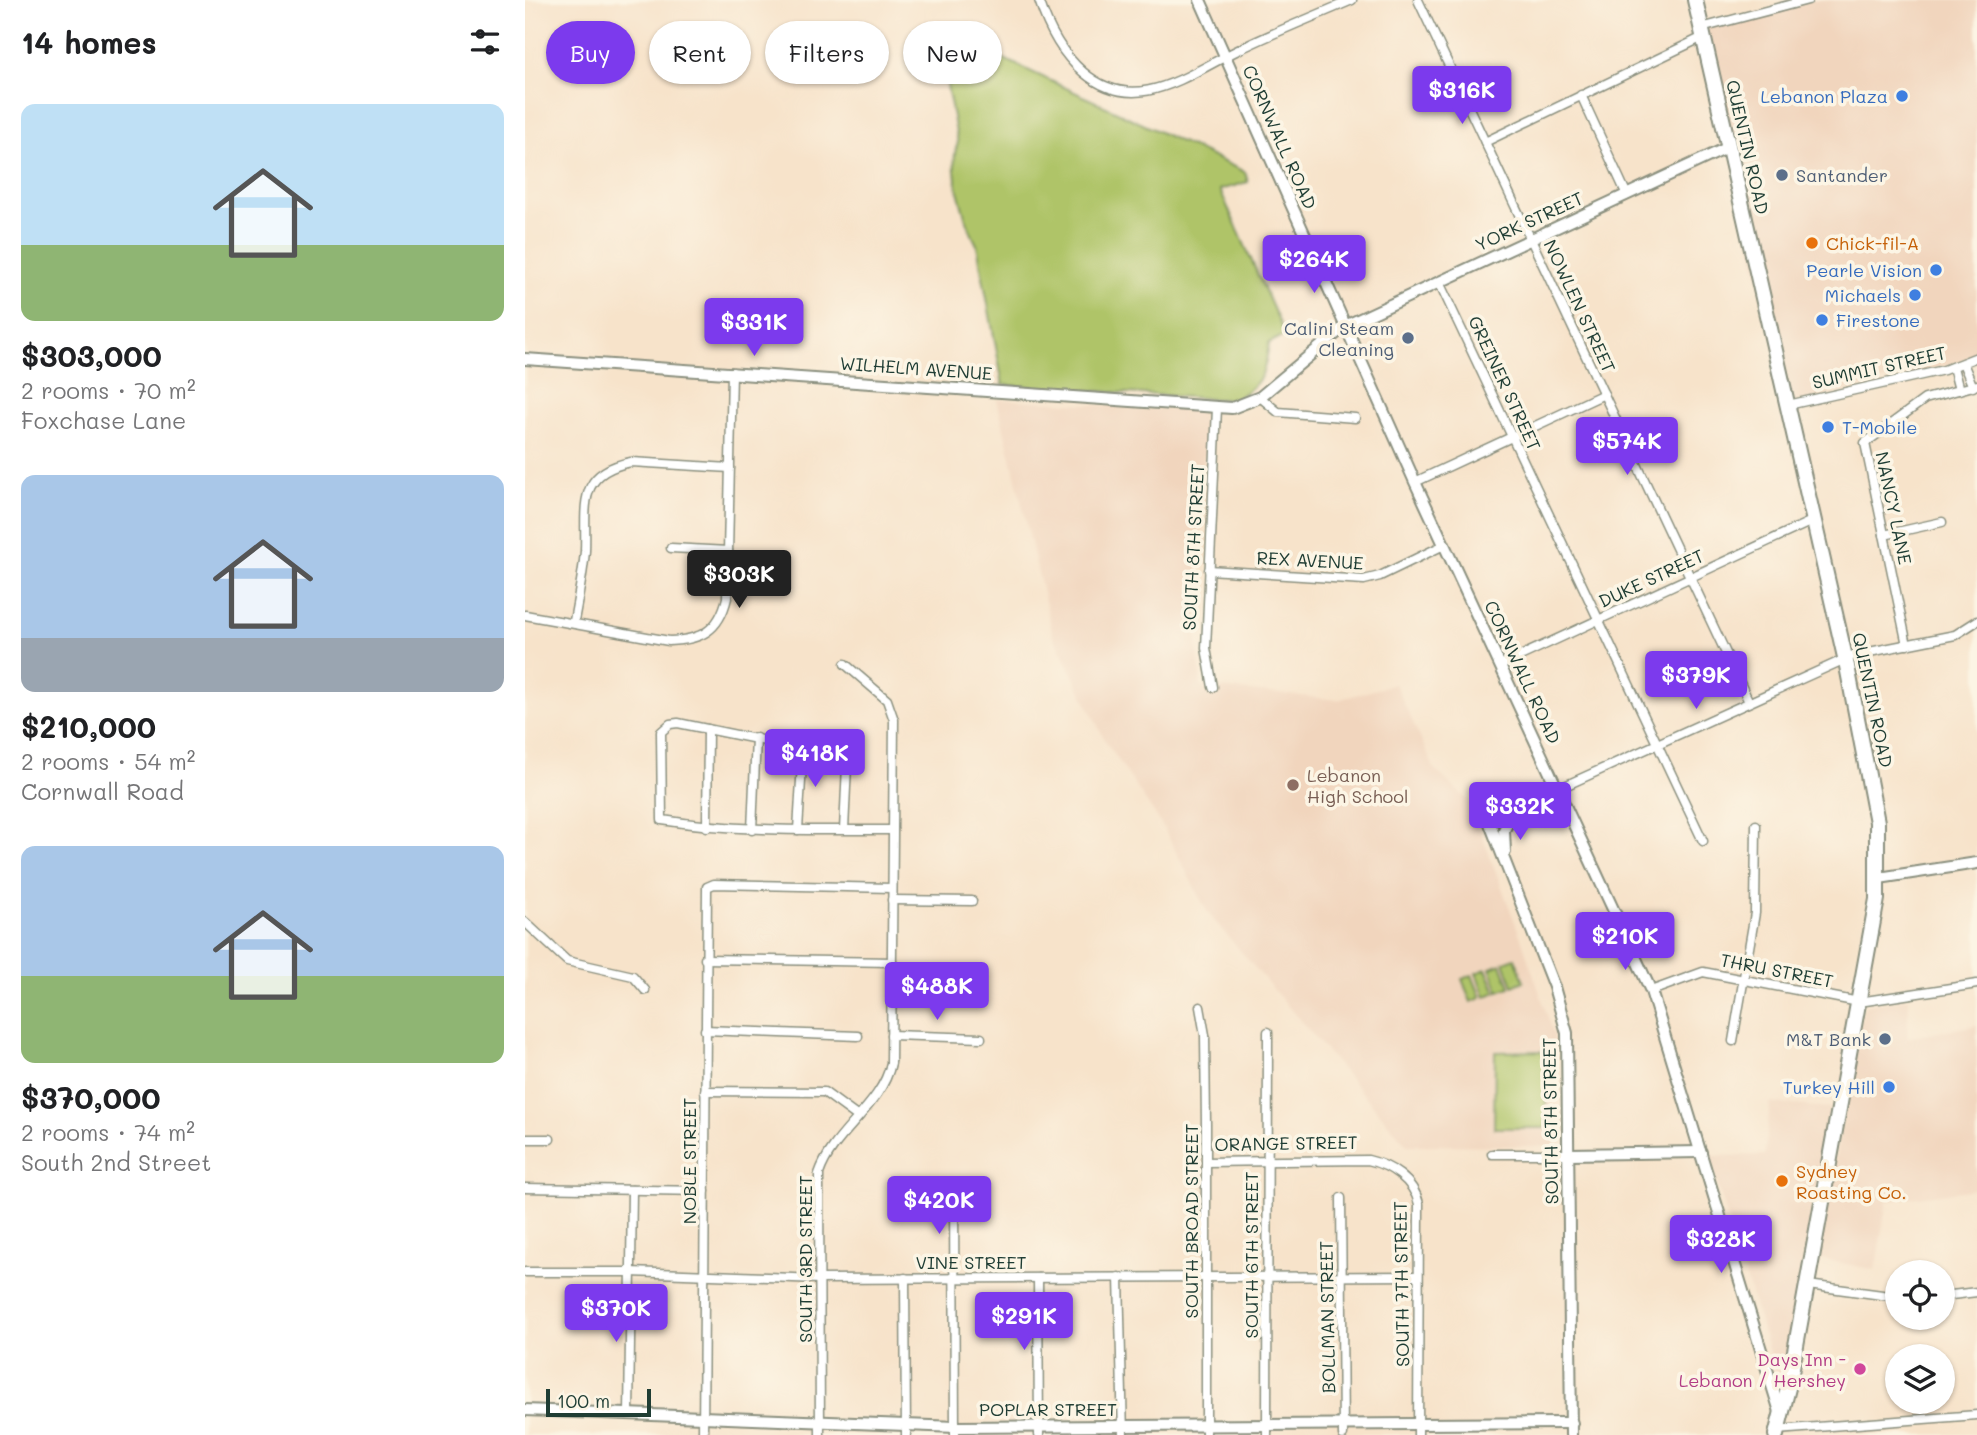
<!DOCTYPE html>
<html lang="en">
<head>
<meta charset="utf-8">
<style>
	:root { --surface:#fff; --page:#f6f6f6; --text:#202124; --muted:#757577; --accent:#7c3aed }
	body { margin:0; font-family:Mali,sans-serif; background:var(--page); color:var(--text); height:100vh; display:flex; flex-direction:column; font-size:26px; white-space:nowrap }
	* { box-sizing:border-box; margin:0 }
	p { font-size:23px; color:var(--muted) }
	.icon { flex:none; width:38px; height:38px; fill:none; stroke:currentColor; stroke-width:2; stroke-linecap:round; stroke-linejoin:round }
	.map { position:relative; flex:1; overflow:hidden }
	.sheet { display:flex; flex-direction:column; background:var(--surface); width:525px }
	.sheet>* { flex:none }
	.guide { position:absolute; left:21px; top:21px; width:665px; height:63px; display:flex; gap:14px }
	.tools { position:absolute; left:1360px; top:1260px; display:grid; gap:14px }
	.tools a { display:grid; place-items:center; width:70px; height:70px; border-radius:50%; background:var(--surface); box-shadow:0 2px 5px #0004; font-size:35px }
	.scale { position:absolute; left:21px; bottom:18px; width:105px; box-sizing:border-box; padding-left:7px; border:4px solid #1f3d34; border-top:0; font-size:19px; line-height:24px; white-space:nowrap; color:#1f3d34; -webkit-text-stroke:5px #fcf5e5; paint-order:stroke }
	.price { position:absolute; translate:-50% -60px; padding:0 16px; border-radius:7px; background:var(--accent); color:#fff; font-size:23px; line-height:46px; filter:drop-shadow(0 2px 4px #0008) }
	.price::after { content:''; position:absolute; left:50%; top:42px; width:21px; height:16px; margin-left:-10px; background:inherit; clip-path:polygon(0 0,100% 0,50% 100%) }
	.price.current { background:#222; color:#fff }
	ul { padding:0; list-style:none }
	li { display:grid; align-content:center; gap:14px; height:371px; padding:0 21px }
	li span { display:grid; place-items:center; height:217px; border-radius:14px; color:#555 }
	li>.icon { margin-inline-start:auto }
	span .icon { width:126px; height:126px; fill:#fffc; stroke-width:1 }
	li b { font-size:30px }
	h2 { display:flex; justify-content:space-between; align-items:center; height:84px; padding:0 21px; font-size:30px }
	.chip { padding:0 24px; border-radius:32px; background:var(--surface); box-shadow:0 2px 5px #0004; font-size:24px; line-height:63px }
	.chip.current { background:var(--accent); color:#fff }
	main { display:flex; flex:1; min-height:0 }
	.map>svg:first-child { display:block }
	.built { fill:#f1d5bd }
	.green { fill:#afc468; stroke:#67804e; stroke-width:2 }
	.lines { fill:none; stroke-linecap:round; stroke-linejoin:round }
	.street-casing { stroke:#8b907f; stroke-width:11 }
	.secondary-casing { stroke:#8b907f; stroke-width:14 }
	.highway-casing { stroke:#8b907f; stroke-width:18 }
	.street { stroke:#fff; stroke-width:8 }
	.secondary { stroke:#fff; stroke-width:10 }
	.highway { stroke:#fff; stroke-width:14 }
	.shop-dot { fill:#3f7fe0; stroke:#fcf5e5; stroke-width:2.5 }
	.service-dot { fill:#5c6f8a; stroke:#fcf5e5; stroke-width:2.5 }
	.food-dot { fill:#e8710a; stroke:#fcf5e5; stroke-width:2.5 }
	.education-dot { fill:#8d6e63; stroke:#fcf5e5; stroke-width:2.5 }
	.hotel-dot { fill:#d1479c; stroke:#fcf5e5; stroke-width:2.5 }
	.labels { text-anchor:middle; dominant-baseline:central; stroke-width:7; stroke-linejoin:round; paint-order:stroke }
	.shop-label { font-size:18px; fill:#366cbe; stroke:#fcf5e5; text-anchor:end }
	.street-label { font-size:18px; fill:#1f3d34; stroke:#fcf5e5 }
	.service-label { font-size:18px; fill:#4e5e75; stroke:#fcf5e5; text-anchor:end }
	.food-label { font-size:18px; fill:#c56008; stroke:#fcf5e5; text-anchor:start }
	.education-label { font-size:18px; fill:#785e54; stroke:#fcf5e5; text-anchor:start }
	.hotel-label { font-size:18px; fill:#b23c85; stroke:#fcf5e5; text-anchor:end }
</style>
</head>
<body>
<main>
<section class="sheet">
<h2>14 homes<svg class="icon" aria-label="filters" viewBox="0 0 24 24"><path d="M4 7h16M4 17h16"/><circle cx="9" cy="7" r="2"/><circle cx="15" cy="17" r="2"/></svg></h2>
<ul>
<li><span style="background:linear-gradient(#bfe0f5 65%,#8fb573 0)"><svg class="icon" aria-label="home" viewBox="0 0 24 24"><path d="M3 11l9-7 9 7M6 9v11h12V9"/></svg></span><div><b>$303,000</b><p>2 rooms · 70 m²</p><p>Foxchase Lane</p></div></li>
<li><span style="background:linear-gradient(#a9c7e8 75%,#9aa5b1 0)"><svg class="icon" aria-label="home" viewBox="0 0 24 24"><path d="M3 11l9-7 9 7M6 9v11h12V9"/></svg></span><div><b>$210,000</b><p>2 rooms · 54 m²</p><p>Cornwall Road</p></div></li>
<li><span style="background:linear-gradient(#a9c7e8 60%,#8fb573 0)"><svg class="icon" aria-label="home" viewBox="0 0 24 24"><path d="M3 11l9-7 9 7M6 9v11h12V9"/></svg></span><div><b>$370,000</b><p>2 rooms · 74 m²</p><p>South 2nd Street</p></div></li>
</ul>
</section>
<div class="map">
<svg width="1452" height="1435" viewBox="0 0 1452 1435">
	<rect width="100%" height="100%" fill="#fcf5e5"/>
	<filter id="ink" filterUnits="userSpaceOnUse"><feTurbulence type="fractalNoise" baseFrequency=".0143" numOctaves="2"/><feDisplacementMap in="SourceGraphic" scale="14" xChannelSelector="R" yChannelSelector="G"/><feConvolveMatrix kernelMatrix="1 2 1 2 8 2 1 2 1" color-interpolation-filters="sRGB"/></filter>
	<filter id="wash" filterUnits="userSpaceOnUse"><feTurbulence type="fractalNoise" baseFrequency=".00686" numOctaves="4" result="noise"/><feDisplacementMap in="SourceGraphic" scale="28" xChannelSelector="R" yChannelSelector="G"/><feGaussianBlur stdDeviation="1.57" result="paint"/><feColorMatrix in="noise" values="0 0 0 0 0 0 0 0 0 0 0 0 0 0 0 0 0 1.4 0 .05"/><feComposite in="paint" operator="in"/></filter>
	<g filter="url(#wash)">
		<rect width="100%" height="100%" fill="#f7e3ca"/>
		<g class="built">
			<polygon points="1283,0 1452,0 1452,357 1263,405 1176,28"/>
			<polygon points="472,399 681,411 671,632 676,686 813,700 870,684 910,770 944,801 997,941 1029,1035 1031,1146 882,1145 683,913 637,825 581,742 528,635"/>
			<polygon points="1384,998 1382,1038 1452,1025 1452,1189 1362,1201 1350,1270 1292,1258 1338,1009 1341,1005"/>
			<polygon points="1245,1103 1305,1108 1258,1383 1254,1385 1184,1156 1240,1155"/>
		</g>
		<g class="green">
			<path d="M 411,27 L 720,172 L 723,182 L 695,190 L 760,335 L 744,343 C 739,375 738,384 708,400 L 478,385 L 452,245 C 440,222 422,166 433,143 Z"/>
			<polygon points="990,958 999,981 988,986 979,962"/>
			<polygon points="976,964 985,987 974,991 965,968"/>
			<polygon points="961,969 971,992 960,997 951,973"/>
			<polygon points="947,975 956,998 946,1002 937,979"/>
			<polygon points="1021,1051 1021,1128 969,1128 970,1052"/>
		</g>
	</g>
	<g filter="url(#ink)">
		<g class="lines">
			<g class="street-casing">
				<g id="street">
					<path d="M 514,0 C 523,28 536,53 558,72 C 609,116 659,77 709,52 C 747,33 788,17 827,0"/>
					<polyline points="893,0 1224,702"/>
					<polyline points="1176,28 1283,0"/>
					<polyline points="1056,95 1102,195"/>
					<polyline points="960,142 1178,37"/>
					<polyline points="914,282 1178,841"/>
					<polyline points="1438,363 1448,387"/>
					<polyline points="1428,367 1434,390"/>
					<polyline points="735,397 753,412 830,418"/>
					<polyline points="1263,405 1419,370 1452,357"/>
					<polyline points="890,482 1079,394"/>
					<polyline points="1359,535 1417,522"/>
					<polyline points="146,548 203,551"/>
					<polyline points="684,570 839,580 855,576 919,545"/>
					<path d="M 0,615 L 144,641 C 176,640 194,631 202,598 L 207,372"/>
					<path d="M 49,621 C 53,598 58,575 60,551 C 62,508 50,473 106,462 L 205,468"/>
					<polyline points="1382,645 1340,443 1400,399 1452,385"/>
					<polyline points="976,665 1289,520"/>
					<polyline points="688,687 681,648 692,408"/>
					<polyline points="1033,789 1329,655 1430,635 1452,621"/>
					<polyline points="182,827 183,729"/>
					<polyline points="227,830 231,738"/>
					<polyline points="273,830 278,747"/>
					<path d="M 319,830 L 322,765 L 319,757 L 153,723 L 145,724 L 136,732 L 137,820 C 213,832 291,830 368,830"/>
					<polyline points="367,900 447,901"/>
					<polyline points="0,922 42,961 108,976 120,990"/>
					<polyline points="180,959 367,962"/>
					<polyline points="1126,991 1178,972 1334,1002 1452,984"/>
					<polyline points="675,1007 680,1035 681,1125 681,1435"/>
					<polyline points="180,1030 333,1036"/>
					<polyline points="366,1035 456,1038"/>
					<polyline points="1208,1041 1230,913 1231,825"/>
					<polyline points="180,1091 299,1092 333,1117"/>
					<polyline points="0,1139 25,1139"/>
					<polyline points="967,1154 1044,1154"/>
					<path d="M 681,1162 L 843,1160 C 865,1165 889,1180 894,1204 L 893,1435"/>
					<polyline points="0,1188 180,1191"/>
					<polyline points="429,1194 430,1435"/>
					<polyline points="816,1198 818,1435"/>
					<polyline points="0,1272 105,1272 294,1279 893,1276"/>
					<polyline points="594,1277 598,1435"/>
					<polyline points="380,1278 381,1435"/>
					<polyline points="513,1278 514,1435"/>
					<polyline points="1283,1285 1372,1297"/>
					<polyline points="1418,1296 1452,1292"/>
					<polyline points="104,1415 107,1190"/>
					<polyline points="1252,1430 1452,1415"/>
					<polyline points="178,1435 182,887 189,884 367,888"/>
					<path d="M 295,1435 L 294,1174 C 308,1132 357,1106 366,1063 L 369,720 L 362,700 L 320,664"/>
					<polyline points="742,1435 743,1032"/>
				</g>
			</g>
			<g class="secondary-casing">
				<g id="secondary">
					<polyline points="675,0 890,482 1126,991 1256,1415"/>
					<polyline points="0,359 707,408 735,397 820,326 1204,147"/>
					<polyline points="964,821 1029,987 1042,1033 1046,1435"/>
					<polyline points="964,821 974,820 1029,796 1033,789"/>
					<polyline points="980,852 979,830 987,815"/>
					<polyline points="1354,878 1452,863"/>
					<polyline points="1044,1154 1176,1152"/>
					<polyline points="0,1410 431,1427 1047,1423"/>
				</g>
			</g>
			<g class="highway-casing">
				<polyline id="highway" points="1170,0 1322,666 1352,822 1352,899 1264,1384 1251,1435"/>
			</g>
			<use href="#street" class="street"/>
			<use href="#secondary" class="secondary"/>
			<use href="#highway" class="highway"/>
		</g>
	</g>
	<g class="shop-dot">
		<circle cx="1377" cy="96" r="7"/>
		<circle cx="1411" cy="270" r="7"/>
		<circle cx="1390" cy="295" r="7"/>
		<circle cx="1297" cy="320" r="7"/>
		<circle cx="1303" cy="427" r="7"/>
		<circle cx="1364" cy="1087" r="7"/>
	</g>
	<g class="service-dot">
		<circle cx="1257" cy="175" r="7"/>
		<circle cx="883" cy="338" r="7"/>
		<circle cx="1360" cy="1039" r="7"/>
	</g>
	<g class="food-dot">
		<circle cx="1287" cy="243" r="7"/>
		<circle cx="1257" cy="1181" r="7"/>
	</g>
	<circle class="education-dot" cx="768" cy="785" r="7"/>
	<circle class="hotel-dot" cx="1335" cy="1369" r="7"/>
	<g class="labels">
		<g class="shop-label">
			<text x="1363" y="96">Lebanon Plaza</text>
			<text x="1397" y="270">Pearle Vision</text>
			<text x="1376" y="295">Michaels</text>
			<text x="1311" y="320" text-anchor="start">Firestone</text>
			<text x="1317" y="427" text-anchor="start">T-Mobile</text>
			<text x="1350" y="1087">Turkey Hill</text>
		</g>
		<g class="street-label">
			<text transform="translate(755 137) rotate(66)">CORNWALL ROAD</text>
			<text transform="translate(1223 147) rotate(77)">QUENTIN ROAD</text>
			<text transform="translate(1004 221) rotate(-25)">YORK STREET</text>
			<text transform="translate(1055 306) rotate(65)">NOWLEN STREET</text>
			<text transform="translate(1354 367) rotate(-13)">SUMMIT STREET</text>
			<text transform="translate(391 368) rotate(4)">WILHELM AVENUE</text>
			<text transform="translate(980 383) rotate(65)">GREINER STREET</text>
			<text transform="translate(1369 508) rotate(78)">NANCY LANE</text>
			<text transform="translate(668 547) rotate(-87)">SOUTH 8TH STREET</text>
			<text transform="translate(785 560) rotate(3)">REX AVENUE</text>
			<text transform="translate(1126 578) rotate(-25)">DUKE STREET</text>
			<text transform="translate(998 672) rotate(65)">CORNWALL ROAD</text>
			<text transform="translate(1348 700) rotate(78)">QUENTIN ROAD</text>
			<text transform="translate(1252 970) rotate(11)">THRU STREET</text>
			<text transform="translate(1025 1121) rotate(-91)">SOUTH 8TH STREET</text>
			<text transform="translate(761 1143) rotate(-1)">ORANGE STREET</text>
			<text transform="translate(164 1161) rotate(-90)">NOBLE STREET</text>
			<text transform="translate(666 1221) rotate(-90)">SOUTH BROAD STREET</text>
			<text transform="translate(726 1255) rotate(-90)">SOUTH 6TH STREET</text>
			<text transform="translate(280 1259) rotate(-90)">SOUTH 3RD STREET</text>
			<text x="446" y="1262">VINE STREET</text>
			<text transform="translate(876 1284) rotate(-91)">SOUTH 7TH STREET</text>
			<text transform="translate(802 1317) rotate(-91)">BOLLMAN STREET</text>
			<text x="523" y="1409">POPLAR STREET</text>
		</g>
		<g class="service-label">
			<text x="1271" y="175" text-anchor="start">Santander</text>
			<text x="869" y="328">Calini Steam<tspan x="869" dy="21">Cleaning</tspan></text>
			<text x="1346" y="1039">M&amp;T Bank</text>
		</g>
		<g class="food-label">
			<text x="1301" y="243">Chick-fil-A</text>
			<text x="1271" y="1171">Sydney<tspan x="1271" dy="21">Roasting Co.</tspan></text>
		</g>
		<g class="education-label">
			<text x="782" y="775">Lebanon<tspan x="782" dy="21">High School</tspan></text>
		</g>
		<g class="hotel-label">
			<text x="1321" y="1359">Days Inn -<tspan x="1321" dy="21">Lebanon / Hershey</tspan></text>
		</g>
	</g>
</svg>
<div class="tools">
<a><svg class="icon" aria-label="locate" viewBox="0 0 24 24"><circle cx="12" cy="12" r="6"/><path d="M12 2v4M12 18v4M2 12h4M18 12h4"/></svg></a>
<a><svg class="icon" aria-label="layers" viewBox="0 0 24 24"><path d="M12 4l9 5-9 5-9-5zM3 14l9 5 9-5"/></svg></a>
</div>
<div class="scale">100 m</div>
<b class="price" style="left:937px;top:126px">$316K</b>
<b class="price" style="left:789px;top:295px">$264K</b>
<b class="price" style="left:229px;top:358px">$331K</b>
<b class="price" style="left:1102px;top:477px">$574K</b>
<b class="price current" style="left:214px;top:610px">$303K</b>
<b class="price" style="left:1171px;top:711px">$379K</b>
<b class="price" style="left:290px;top:789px">$418K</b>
<b class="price" style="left:995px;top:842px">$332K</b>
<b class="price" style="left:1100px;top:972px">$210K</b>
<b class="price" style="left:412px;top:1022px">$488K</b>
<b class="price" style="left:414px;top:1236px">$420K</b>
<b class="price" style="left:1196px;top:1275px">$328K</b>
<b class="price" style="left:91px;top:1344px">$370K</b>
<b class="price" style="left:499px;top:1352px">$291K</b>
<div class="guide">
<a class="chip current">Buy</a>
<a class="chip">Rent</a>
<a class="chip">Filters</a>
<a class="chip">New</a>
</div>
</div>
</main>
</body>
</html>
